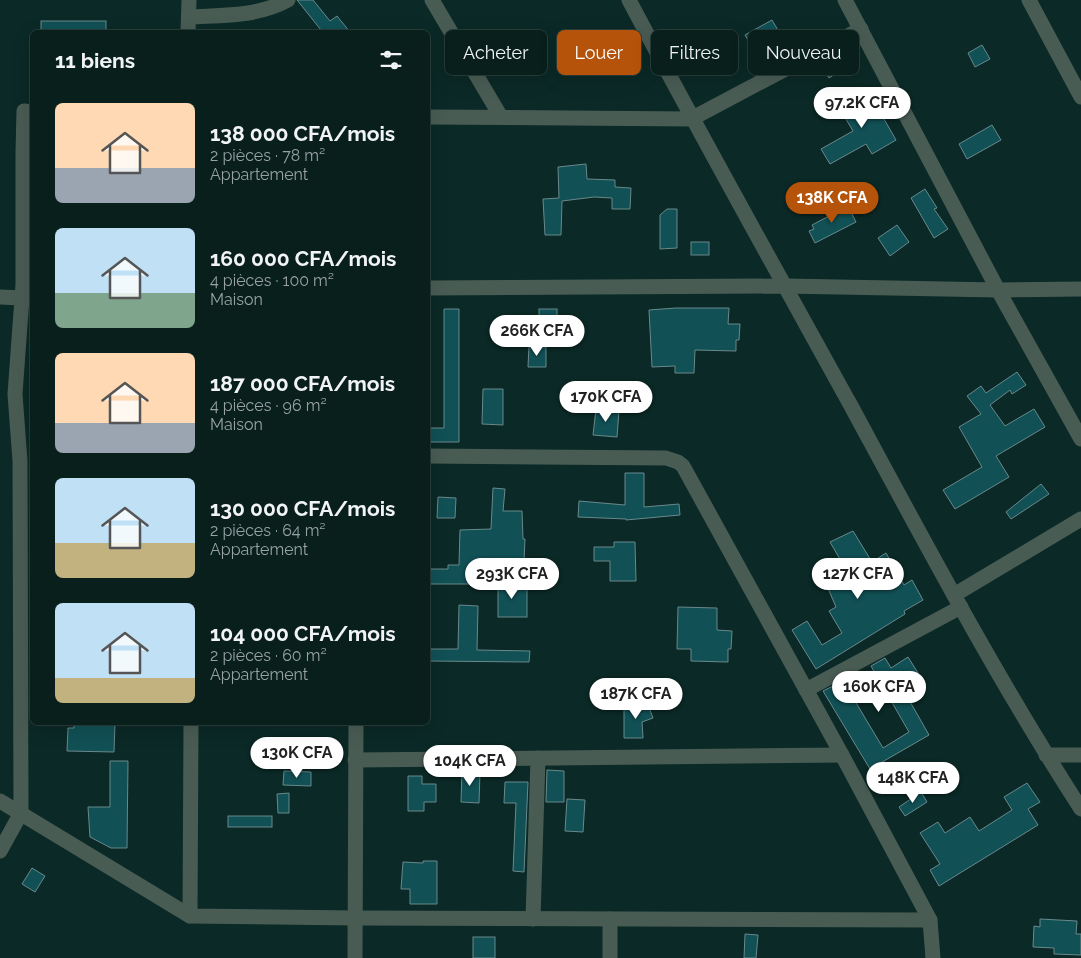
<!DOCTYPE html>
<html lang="fr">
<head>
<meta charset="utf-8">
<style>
	:root { --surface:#081f1c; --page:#162c29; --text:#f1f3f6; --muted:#98a2a3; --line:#293d3b; --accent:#b45309 }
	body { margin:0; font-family:Raleway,sans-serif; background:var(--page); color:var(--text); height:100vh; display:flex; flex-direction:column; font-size:19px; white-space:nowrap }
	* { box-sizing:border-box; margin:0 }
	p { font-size:16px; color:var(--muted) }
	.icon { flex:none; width:28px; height:28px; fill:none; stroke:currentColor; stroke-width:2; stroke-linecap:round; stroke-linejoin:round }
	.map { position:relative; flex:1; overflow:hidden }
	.sheet { position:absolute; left:30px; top:30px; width:400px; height:695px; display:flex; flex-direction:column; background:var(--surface); border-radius:8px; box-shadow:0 5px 20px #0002,0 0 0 1px var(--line) }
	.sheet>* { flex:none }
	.guide { position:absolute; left:445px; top:30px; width:475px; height:45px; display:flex; gap:10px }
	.price { position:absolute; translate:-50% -42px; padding:0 11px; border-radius:18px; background:#fff; color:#222; font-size:16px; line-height:32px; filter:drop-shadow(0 1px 2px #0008) }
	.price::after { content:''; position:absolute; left:50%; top:30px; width:15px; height:11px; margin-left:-8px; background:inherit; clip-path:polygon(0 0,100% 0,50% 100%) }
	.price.active { background:var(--accent); color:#fff }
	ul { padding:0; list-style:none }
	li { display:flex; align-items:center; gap:15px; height:125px; padding:0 25px }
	li span { display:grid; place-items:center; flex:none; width:140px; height:100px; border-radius:8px; color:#555 }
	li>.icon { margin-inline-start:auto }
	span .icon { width:60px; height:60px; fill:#fffc; stroke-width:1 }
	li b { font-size:21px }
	h2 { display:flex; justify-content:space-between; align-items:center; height:60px; padding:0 25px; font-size:21px }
	.pill { padding:0 18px; border-radius:8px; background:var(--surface); box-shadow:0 5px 20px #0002,0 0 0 1px var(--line); font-size:18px; line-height:45px }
	.pill.active { background:var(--accent); color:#fff }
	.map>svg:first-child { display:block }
	.building { fill:#115055; stroke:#69898c }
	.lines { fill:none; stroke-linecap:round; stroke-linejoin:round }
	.street { stroke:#495c54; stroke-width:15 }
</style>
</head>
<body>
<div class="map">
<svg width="1081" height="958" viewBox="0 0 1081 958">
	<rect width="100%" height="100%" fill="#0b2926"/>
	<g class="building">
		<polygon points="297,0 313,0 330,21 337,16 350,32 317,32 321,30"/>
		<polygon points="772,20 790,51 780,57 782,60 765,69 745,35"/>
		<rect x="41" y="21" width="65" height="11"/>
		<polygon points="982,45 990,59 975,67 968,53"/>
		<polygon points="833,54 843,69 829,78 820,61"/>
		<polygon points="873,90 884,110 880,112 896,140 872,154 866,144 830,164 821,149 853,131 840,109"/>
		<polygon points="992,125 1001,140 967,159 959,144"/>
		<polygon points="586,164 587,179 615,180 615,187 631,188 630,209 612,209 612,198 594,197 562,201 561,235 545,235 543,199 559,198 558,167"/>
		<polygon points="925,189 937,208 934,209 948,229 934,238 911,198"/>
		<polygon points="848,206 856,222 815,243 809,231 814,229 812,225"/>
		<polygon points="667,209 677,209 677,248 660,249 660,215"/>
		<polygon points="897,225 909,242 890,256 878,238"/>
		<rect x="691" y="242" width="18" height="13"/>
		<polygon points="676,308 729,308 728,324 740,324 739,340 736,340 736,351 695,350 694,373 675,373 675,366 652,367 649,310"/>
		<polygon points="444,309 459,309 459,442 428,442 428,428 444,428"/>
		<rect x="539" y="309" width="18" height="32"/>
		<polygon points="529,346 546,347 546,367 528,367"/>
		<polygon points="1017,372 1026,385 1012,394 1010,390 990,405 1005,426 1034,409 1045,427 996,456 1009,477 955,509 943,490 982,467 959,427 981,414 967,396 981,386 986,393"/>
		<polygon points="483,389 503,389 503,425 482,424"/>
		<polygon points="596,409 619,411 617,437 593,435"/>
		<polygon points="625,473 644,473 644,507 679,504 680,515 626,520 626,519 578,517 579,501 625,505"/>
		<polygon points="1041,484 1049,494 1011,519 1006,512"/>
		<polygon points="493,488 505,489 503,511 522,511 523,539 525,539 524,562 476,560 477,584 430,584 430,569 448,569 448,565 459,565 460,530 491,529"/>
		<polygon points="438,497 456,498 455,518 437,518"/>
		<polygon points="853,531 872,562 886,553 904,585 912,580 923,600 904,611 905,614 816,669 792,630 807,621 822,645 842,633 829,611 836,607 821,572 841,561 830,542"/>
		<polygon points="614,542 635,542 636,581 610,581 610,561 594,561 594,547 614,547"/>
		<rect x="498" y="583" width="29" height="34"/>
		<polygon points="459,605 478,606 477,650 530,651 529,662 428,661 428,649 458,649"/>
		<polygon points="678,607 717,608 717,630 732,631 731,649 728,649 728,662 691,661 691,649 677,649"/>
		<polygon points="908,657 918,673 900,684 929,735 870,769 823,691 843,681 883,748 909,732 871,666 885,658 891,668"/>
		<polygon points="646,700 653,718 642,722 643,738 624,738 624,709"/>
		<polygon points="74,722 115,723 114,752 67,751 68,728 74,728"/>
		<polygon points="110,761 128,761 127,848 111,848 90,837 88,807 110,807"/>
		<polygon points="547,770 564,771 564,802 546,802"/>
		<polygon points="284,771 311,772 311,786 283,785"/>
		<polygon points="462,771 480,772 479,803 461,802"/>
		<polygon points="408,776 422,776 422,784 436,784 436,802 424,802 424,811 408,811"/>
		<polygon points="505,782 528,782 524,872 513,871 516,803 504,803"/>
		<polygon points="1027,783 1040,802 1028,809 1038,825 939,886 930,870 940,864 920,833 938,822 945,833 970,817 979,831 1012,810 1004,797"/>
		<polygon points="921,792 927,802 905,816 899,807"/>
		<polygon points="289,793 289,813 278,813 277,794"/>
		<polygon points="567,799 585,800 583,832 565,831"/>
		<rect x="228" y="816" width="44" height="11"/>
		<polygon points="423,861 437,861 437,904 410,904 410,889 401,889 403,862 423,863"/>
		<polygon points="32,868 45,876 35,892 22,884"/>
		<polygon points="1040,919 1077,921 1076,934 1081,934 1081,955 1054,954 1054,948 1033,947 1034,926 1040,927"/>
		<polygon points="745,934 758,935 756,958 744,958"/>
		<rect x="473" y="937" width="22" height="21"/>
	</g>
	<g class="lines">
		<g class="street">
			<polyline points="432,0 501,117"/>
			<path d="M 629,0 C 701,136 776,270 850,404 C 924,541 997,679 1081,809"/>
			<polyline points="845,0 998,290 1081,439"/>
			<polyline points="1029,0 1081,97"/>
			<path d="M 189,17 C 223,15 257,17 288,0"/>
			<polyline points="188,32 189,0"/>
			<polyline points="428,117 691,119 861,29"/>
			<polyline points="428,288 785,286 998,290 1081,289"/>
			<polyline points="0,297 22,298"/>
			<polyline points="428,456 666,458 678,462 683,466 842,755 930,920 933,958"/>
			<polyline points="954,595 1081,519"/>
			<polyline points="806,690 961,607"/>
			<polyline points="1046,755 1081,755"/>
			<polyline points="355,760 842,755"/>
			<polyline points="0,801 190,916 355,918 930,920"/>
			<polyline points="0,851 21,813 20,461 15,394 23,284 23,153 24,111 32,112"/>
			<polyline points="190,916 191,722"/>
			<polyline points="533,919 538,758"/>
			<polyline points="355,958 356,722"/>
			<polyline points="610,958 610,919"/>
		</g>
	</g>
</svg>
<b class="price" style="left:862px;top:129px">97.2K CFA</b>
<b class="price active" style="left:832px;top:224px">138K CFA</b>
<b class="price" style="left:537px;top:357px">266K CFA</b>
<b class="price" style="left:606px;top:423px">170K CFA</b>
<b class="price" style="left:512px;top:600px">293K CFA</b>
<b class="price" style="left:858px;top:600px">127K CFA</b>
<b class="price" style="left:879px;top:713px">160K CFA</b>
<b class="price" style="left:636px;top:720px">187K CFA</b>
<b class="price" style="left:297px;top:779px">130K CFA</b>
<b class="price" style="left:470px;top:787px">104K CFA</b>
<b class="price" style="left:913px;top:804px">148K CFA</b>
<div class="guide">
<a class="pill">Acheter</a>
<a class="pill active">Louer</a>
<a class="pill">Filtres</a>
<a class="pill">Nouveau</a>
</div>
<section class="sheet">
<h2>11 biens<svg class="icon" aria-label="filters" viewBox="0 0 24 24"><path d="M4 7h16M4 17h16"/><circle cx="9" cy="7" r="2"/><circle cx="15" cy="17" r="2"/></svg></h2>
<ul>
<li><span style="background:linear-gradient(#ffd9b3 65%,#9aa5b1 0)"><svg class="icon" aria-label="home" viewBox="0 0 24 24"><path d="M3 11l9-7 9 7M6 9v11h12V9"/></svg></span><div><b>138 000 CFA/mois</b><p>2 pièces · 78 m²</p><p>Appartement</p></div></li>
<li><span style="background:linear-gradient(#bfe0f5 65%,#7fa58c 0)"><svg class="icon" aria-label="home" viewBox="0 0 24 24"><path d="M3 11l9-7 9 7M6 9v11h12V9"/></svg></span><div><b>160 000 CFA/mois</b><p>4 pièces · 100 m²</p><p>Maison</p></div></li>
<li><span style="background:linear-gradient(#ffd9b3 70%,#9aa5b1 0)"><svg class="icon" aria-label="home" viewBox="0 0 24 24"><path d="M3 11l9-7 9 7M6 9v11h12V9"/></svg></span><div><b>187 000 CFA/mois</b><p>4 pièces · 96 m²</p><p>Maison</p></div></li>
<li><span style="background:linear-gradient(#bfe0f5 65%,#c2b280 0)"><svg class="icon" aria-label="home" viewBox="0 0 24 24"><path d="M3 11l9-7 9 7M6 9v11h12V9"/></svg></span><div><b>130 000 CFA/mois</b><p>2 pièces · 64 m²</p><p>Appartement</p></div></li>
<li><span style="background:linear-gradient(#bfe0f5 75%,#c2b280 0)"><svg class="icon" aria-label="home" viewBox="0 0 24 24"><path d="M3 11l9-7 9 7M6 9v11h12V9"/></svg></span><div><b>104 000 CFA/mois</b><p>2 pièces · 60 m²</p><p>Appartement</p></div></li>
</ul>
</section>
</div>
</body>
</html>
